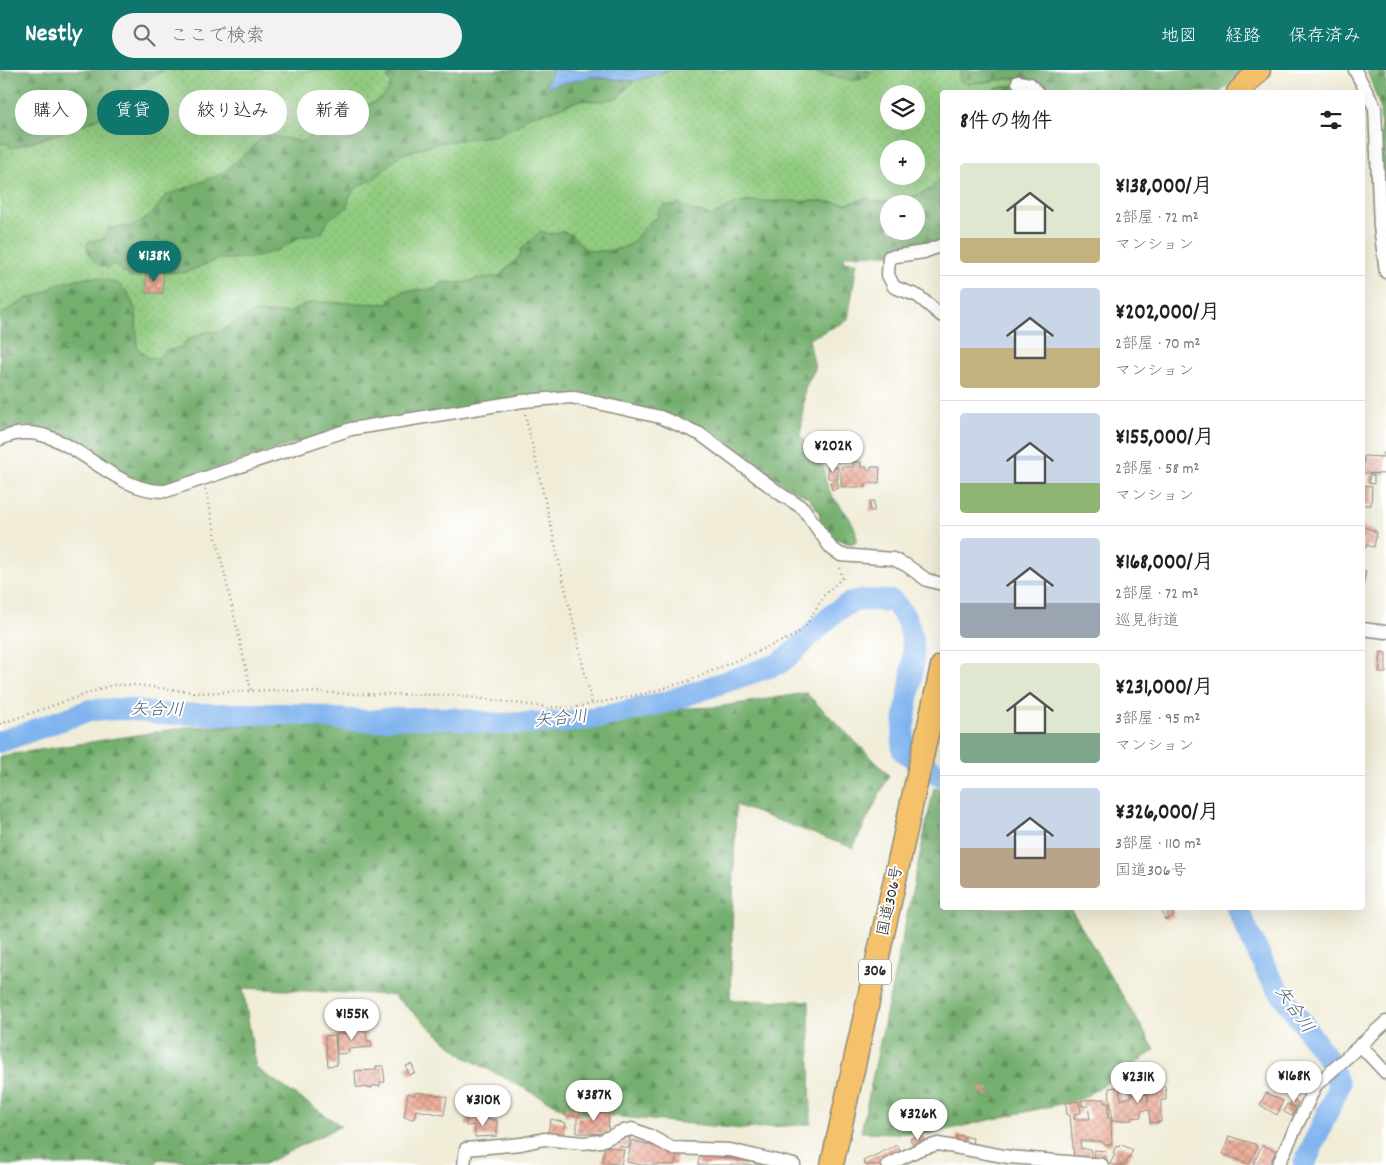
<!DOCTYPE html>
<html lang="ja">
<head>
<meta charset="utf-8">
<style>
	:root { --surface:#fff; --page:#f2f2f2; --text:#202124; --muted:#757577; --line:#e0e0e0; --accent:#0f766e }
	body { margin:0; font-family:Dekko,"Klee One",sans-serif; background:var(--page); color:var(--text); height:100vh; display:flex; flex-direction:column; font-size:19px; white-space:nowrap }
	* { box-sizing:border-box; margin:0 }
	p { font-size:16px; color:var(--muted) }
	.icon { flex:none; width:28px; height:28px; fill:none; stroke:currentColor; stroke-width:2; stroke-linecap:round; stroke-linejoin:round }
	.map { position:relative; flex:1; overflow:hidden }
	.panel { position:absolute; left:940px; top:20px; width:425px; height:820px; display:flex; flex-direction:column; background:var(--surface); border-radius:5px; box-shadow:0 5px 20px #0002 }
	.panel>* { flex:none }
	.banner { position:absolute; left:15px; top:20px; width:475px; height:45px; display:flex; gap:10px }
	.fabs { position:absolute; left:880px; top:15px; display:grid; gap:10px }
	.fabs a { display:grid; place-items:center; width:45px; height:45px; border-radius:50%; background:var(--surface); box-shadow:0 5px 20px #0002; font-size:25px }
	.price { position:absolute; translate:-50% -42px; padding:0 11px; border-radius:18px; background:#fff; color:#222; font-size:16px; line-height:32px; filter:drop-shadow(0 1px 2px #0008) }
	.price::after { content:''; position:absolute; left:50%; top:30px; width:15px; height:11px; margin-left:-8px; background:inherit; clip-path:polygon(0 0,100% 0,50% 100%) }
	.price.selected { background:var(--accent); color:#fff }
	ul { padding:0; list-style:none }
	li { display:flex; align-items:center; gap:15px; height:125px; padding:0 20px }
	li+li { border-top:1px solid var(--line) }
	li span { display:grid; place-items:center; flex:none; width:140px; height:100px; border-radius:5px; color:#555 }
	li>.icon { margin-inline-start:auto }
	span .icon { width:60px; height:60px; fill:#fffc; stroke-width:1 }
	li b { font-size:21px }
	h2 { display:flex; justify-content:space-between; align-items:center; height:60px; padding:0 20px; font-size:21px }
	.tag { padding:0 18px; border-radius:22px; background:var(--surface); box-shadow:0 5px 20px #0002; font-size:18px; line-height:45px }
	.tag.selected { background:var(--accent); color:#fff }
	header { display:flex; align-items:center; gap:30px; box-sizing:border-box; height:70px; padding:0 25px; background:var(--accent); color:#fff }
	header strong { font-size:24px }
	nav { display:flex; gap:28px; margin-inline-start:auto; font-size:18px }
	.search { width:350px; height:45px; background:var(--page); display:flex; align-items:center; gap:12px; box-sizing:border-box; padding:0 18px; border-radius:28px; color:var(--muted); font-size:19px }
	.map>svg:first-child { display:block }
	.grass { fill:url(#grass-dots); stroke:#5e7b55; fill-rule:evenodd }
	.forest { fill:url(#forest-firs); stroke:#506d4c; fill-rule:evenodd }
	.water { fill:url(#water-ripples); stroke:#56708c }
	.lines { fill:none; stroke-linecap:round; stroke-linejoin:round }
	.river { stroke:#80b4ee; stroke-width:22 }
	.building { fill:url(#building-cross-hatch) }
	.street-casing { stroke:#8e8c81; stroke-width:15 }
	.highway-casing { stroke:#8e8c81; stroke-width:25 }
	.path { stroke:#8e8c81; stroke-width:2.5; stroke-dasharray:1 4; stroke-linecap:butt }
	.street { stroke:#fff; stroke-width:12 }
	.highway { stroke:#f5c16b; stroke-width:22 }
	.labels { text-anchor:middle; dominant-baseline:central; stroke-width:4; stroke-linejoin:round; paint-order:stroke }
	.shield { fill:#fff; stroke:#6b6b6b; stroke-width:1 }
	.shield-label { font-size:15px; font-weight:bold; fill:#2b2b2b }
	.street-label { font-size:16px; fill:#2b2b2b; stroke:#fff }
	.water-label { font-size:18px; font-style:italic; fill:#495b6f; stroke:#fff }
</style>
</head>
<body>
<header>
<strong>Nestly</strong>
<div class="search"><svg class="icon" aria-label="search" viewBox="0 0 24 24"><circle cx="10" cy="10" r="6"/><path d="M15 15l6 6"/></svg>ここで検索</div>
<nav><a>地図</a><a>経路</a><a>保存済み</a></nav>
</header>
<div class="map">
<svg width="1386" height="1095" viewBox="0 0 1386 1095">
	<defs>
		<pattern id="grass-dots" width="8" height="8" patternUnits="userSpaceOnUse" patternTransform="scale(1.25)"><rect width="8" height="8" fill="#90cb7f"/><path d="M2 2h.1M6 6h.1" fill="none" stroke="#7cae6e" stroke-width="1.8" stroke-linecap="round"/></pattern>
		<pattern id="forest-firs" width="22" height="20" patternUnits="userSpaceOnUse" patternTransform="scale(1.25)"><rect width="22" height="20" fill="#74af6e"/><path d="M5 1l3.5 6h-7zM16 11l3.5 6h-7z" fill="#5f8f5b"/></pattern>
		<pattern id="water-ripples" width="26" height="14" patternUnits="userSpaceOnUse" patternTransform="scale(1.25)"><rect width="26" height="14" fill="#80b4ee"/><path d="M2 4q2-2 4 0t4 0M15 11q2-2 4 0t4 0" fill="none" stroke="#6993c1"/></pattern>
		<pattern id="building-cross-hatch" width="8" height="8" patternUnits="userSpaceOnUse" patternTransform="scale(1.25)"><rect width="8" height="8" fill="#eba38d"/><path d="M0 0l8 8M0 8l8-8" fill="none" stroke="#bf8573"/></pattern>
	</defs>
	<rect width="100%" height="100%" fill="#fff"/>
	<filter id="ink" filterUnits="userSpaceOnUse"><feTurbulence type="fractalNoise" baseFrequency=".02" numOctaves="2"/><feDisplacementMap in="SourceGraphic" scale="10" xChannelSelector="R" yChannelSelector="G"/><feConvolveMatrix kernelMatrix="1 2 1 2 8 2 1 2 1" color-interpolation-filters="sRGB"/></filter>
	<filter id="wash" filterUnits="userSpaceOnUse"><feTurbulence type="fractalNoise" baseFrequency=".0096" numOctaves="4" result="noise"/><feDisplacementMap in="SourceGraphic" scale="20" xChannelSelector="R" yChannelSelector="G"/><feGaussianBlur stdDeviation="1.12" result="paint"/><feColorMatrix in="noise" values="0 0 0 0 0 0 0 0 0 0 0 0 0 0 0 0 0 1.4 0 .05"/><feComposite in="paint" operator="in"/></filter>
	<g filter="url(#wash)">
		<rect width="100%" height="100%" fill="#f0ecd7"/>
		<path class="grass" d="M 163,0 L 961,0 L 959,6 L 968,14 L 1016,8 L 1018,15 L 995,18 L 993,22 L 942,22 L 942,108 L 929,120 L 905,130 L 878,132 L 866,128 L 847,134 L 821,131 L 736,134 L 713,146 L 687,139 L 679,133 L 674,136 L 665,135 L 658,147 C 642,153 640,169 627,176 C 618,181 595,183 585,179 L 572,165 L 551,164 L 540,161 L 521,180 L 520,186 L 499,206 L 477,209 L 462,213 L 445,212 L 433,219 L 403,221 L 392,227 L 388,234 L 316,232 L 306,234 L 288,243 L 253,242 L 220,262 L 207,262 L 193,267 L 186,271 L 182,277 L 165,281 L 159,288 L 149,288 L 137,277 L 136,242 L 128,223 L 87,207 L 57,214 L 44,223 L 24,230 L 0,245 L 0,73 L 29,74 L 103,46 L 139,15 ZM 889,24 L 916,24 L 916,51 L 889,51 ZM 889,79 L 916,79 L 916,106 L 889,106 Z"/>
		<g class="forest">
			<polygon points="0,0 163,0 139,15 103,46 76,58 11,78 9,74 0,73"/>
			<path d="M 390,0 L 553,0 L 546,14 L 591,7 L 634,11 L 618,28 L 602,31 L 580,30 L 549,42 L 528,46 L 520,54 L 497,65 L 438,73 L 400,85 L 376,107 L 358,117 L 349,127 C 349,141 344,139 333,146 C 328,149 325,157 322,163 L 300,167 L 278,180 L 253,188 L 219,189 L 184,203 L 147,200 L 131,208 L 116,195 L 111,194 L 108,198 C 95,195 90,189 86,176 L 89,171 L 103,169 L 110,158 L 133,156 L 151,145 L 165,126 L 221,104 L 249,81 L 262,67 L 269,65 L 302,72 L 318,61 L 346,70 L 351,59 L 337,45 C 355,32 382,40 391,14 L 387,8 Z"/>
			<path d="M 791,0 L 869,0 L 870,4 C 856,19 830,3 814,3 C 805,3 800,3 791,0 Z"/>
			<polygon points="961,0 1242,0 1221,22 1040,22 1016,8 968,14 960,11"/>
			<polygon points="1367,0 1386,0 1386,126 1383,125 1380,37"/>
			<polygon points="1018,15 1033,22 993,22 995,18"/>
			<path d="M 942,108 L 942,173 L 902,184 L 845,185 L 844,191 L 857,192 L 848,250 L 809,269 L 815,299 L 805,318 L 801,364 C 803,375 815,377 820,387 C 825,395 823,410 831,424 C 840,437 860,455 856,472 L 850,474 L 834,468 L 819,451 L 820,444 L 809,428 L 785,415 L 707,358 L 663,343 L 582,324 L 361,352 L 162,416 L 147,414 L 133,409 L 50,360 L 25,356 L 0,363 L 0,245 L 24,230 L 44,223 L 57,214 L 87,207 L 99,208 L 119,214 L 128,223 L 136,242 L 137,277 L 149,288 L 159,288 L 165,281 L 182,277 L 186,271 L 193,267 L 207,262 L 220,262 L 253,242 L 288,243 L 306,234 L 316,232 L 388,234 L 392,227 L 403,221 L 433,219 L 444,212 L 462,213 L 477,209 L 499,206 L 520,187 L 521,180 L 540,161 L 551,164 L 561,161 L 572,165 L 585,179 C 595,183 618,181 627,176 C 640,169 641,153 658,147 L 657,142 L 665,135 L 674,136 L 678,133 L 687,139 L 712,146 L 736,134 L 750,131 L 821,131 L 847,134 L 866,128 L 878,132 L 905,130 L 929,120 ZM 889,134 L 916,134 L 916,161 L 889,161 Z"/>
			<polygon points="806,623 889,705 853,778 736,735 730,930 809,931 811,1054 743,1059 569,1042 463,986 393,925 243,918 256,998 341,1056 264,1094 224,1095 159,1089 154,1095 0,1095 0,686 189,657 717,637"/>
			<polygon points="934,718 942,720 942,838 1070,838 1155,980 1082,1029 928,1064 861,1062"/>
		</g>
		<polygon class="water" points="553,0 671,0 634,11 591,7 547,17 546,14"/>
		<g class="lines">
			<g class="river">
				<path d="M 0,672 L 90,640 L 128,639 L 158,644 L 301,644 L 335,649 L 372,651 L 392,648 L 450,648 L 497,654 L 565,652 L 606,646 L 663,633 L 778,594 C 800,581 835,534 856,531 C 867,529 880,531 892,531 C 935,570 899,632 903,681 L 942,707"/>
				<polyline points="1237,838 1269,906 1330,992 1339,1016 1304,1095"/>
			</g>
		</g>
		<g id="blocks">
			<g class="building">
				<rect x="146" y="202" width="17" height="21"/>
				<polygon points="1383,383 1386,383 1386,404 1362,403 1364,386 1383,387"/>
				<polygon points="853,392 861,392 861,397 867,397 867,400 870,400 871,397 880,397 879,413 866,413 866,417 841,417 841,397 853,397"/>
				<polygon points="828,397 838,397 838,409 828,408"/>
				<polygon points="1369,405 1374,405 1374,414 1369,413"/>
				<polygon points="837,410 839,418 832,420 830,412"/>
				<polygon points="1362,415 1372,416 1371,435 1362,435"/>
				<rect x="870" y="431" width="4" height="10"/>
				<polygon points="1362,456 1377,462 1374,477 1366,475 1366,478 1362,478"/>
				<polygon points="1362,500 1366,501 1363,516 1362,515"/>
				<polygon points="1381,582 1386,583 1386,603 1379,603"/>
				<polygon points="1161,838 1171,838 1174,846 1165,850"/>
				<polygon points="363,957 363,962 366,961 367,971 371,971 372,977 348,979 349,983 337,984 336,964 351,963 351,958"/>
				<polygon points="335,965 337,995 328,996 325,966"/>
				<polygon points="412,994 415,1003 409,1005 406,996"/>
				<polygon points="376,996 383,996 385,1012 380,1012 380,1016 372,1016 372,1018 356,1017 355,1001 376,1000"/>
				<polygon points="1139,1014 1139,1023 1129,1024 1129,1015"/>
				<polygon points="1159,1015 1165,1016 1166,1023 1166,1030 1161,1030 1161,1052 1150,1053 1149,1040 1141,1041 1141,1047 1131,1048 1132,1050 1112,1051 1109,1018 1119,1017 1121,1030 1131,1027 1131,1025 1147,1024 1148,1032 1148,1016"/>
				<polygon points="981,1016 990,1021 987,1026 978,1021"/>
				<polygon points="416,1022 447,1027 444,1045 416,1040 414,1049 404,1047 408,1023 415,1025"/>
				<polygon points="1266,1023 1283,1031 1277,1045 1260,1035"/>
				<polygon points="1104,1029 1104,1033 1109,1033 1108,1048 1111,1048 1112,1075 1106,1075 1101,1071 1080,1071 1081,1078 1091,1080 1091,1088 1074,1087 1070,1045 1067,1045 1066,1033 1079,1031 1081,1043 1074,1044 1074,1049 1090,1049 1088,1036 1082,1036 1082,1030"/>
				<polygon points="1292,1029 1298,1032 1296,1037 1290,1034"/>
				<polygon points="1287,1034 1296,1038 1292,1046 1284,1042"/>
				<polygon points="589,1035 597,1035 597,1042 609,1042 608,1064 577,1063 577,1047 590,1047 590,1043 594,1043 594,1041 589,1041"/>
				<polygon points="567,1037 579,1038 580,1045 565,1046 564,1039"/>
				<polygon points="466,1048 497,1050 497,1066 475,1067 475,1055 466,1056"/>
				<polygon points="551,1049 566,1053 563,1066 547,1065"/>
				<polygon points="921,1063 926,1073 915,1078 910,1069"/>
				<polygon points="619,1065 630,1066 629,1078 618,1076"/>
				<polygon points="957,1065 973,1068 972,1075 956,1073"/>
				<polygon points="1229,1066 1255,1074 1257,1078 1249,1094 1223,1084"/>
				<polygon points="632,1070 677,1083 675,1095 641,1095 627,1092"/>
				<polygon points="1120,1074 1133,1080 1125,1095 1113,1095 1110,1094 1115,1084 1113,1083 1116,1076 1119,1077"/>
				<polygon points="897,1075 902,1084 881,1095 865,1095 863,1091"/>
				<polygon points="1262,1075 1276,1081 1270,1095 1253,1095"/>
				<polygon points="605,1076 624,1080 621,1095 602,1092"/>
				<polygon points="1094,1080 1106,1081 1104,1091 1093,1090"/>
				<polygon points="700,1084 743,1090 764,1095 698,1095"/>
			</g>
		</g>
	</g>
	<g filter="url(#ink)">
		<use href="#blocks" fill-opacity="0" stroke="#8e8c81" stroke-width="1"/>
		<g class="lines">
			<g class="street-casing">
				<g id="street">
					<polyline points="1355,0 1375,38 1380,157 1386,202"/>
					<polyline points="1018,12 1030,14 1037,22"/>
					<polyline points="942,175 924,182 889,187 888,205 894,217 918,226 942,246"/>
					<path d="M 0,369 C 62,340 105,424 166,421 L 351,359 L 523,331 L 571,327 L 660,347 L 700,364 L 782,425 L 803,438 L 831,478 L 841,485 L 893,489 L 906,495 L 927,510 L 942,514"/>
					<polyline points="1362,559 1386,562"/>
					<polyline points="1360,975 1386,1003"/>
					<polyline points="464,1095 466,1079 521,1074 544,1069 583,1073 601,1071 620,1062 632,1059 648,1065 672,1078 730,1080 794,1095"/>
					<polyline points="888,1095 920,1079 938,1074 1009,1087 1102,1095"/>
					<polyline points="1278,1095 1316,1015 1386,952"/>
				</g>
			</g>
			<g class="highway-casing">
				<g id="highway">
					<polyline points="1238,22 1259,0"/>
					<polyline points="832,1095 942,596"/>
				</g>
			</g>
			<g class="path">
				<polyline points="525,344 592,634"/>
				<polyline points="205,419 251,620"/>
				<polyline points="0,654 112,615 137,615 199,623 272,620 355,624 453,625 545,637 572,638 647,623 688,611 796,565 807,554 825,524 842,508 840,496"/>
			</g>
			<use href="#street" class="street"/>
			<use href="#highway" class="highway"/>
		</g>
	</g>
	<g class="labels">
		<rect class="shield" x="859" y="889.5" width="32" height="25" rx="4"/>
		<g class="shield-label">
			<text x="875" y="902">306</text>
		</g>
		<g class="street-label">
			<text transform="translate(891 831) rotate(-78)">国道306号</text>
		</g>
		<g class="water-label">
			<text transform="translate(157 641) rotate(1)">矢合川</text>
			<text transform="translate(561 650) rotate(-5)">矢合川</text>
			<text transform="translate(1293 940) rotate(55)">矢合川</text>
		</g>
	</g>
</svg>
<div class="fabs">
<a><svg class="icon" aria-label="layers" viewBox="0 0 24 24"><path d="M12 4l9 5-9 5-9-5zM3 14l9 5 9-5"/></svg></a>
<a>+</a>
<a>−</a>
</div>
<b class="price selected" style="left:154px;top:213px">¥138K</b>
<b class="price" style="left:833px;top:403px">¥202K</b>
<b class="price" style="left:352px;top:971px">¥155K</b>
<b class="price" style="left:1294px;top:1033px">¥168K</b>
<b class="price" style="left:1138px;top:1034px">¥231K</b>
<b class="price" style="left:594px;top:1052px">¥387K</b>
<b class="price" style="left:483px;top:1057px">¥310K</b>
<b class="price" style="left:918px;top:1071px">¥326K</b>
<div class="banner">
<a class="tag">購入</a>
<a class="tag selected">賃貸</a>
<a class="tag">絞り込み</a>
<a class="tag">新着</a>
</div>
<section class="panel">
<h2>8件の物件<svg class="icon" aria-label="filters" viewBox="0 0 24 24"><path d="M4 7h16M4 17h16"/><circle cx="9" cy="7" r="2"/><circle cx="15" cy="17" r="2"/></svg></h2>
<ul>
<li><span style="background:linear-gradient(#dfe7d0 75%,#c2b280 0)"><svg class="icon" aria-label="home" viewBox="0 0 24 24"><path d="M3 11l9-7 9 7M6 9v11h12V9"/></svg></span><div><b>¥138,000/月</b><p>2部屋 · 72 m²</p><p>マンション</p></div></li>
<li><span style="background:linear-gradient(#c9d6e8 60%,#c2b280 0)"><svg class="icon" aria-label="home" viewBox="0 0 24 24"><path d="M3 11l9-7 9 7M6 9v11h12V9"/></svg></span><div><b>¥202,000/月</b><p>2部屋 · 70 m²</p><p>マンション</p></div></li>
<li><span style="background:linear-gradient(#c9d6e8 70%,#8fb573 0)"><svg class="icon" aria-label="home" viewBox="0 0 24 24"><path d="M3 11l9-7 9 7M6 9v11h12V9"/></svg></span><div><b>¥155,000/月</b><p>2部屋 · 58 m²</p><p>マンション</p></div></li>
<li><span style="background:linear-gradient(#c9d6e8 65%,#9aa5b1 0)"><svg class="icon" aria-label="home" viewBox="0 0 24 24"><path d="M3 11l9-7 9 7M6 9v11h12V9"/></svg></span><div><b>¥168,000/月</b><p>2部屋 · 72 m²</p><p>巡見街道</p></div></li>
<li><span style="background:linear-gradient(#dfe7d0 70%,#7fa58c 0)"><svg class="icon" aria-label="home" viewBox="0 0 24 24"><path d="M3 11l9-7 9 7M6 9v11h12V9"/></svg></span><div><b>¥231,000/月</b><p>3部屋 · 95 m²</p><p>マンション</p></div></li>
<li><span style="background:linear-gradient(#c9d6e8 60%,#b9a48a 0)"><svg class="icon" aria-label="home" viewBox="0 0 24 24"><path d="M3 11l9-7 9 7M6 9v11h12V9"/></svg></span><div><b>¥326,000/月</b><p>3部屋 · 110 m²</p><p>国道306号</p></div></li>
</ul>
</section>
</div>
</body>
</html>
